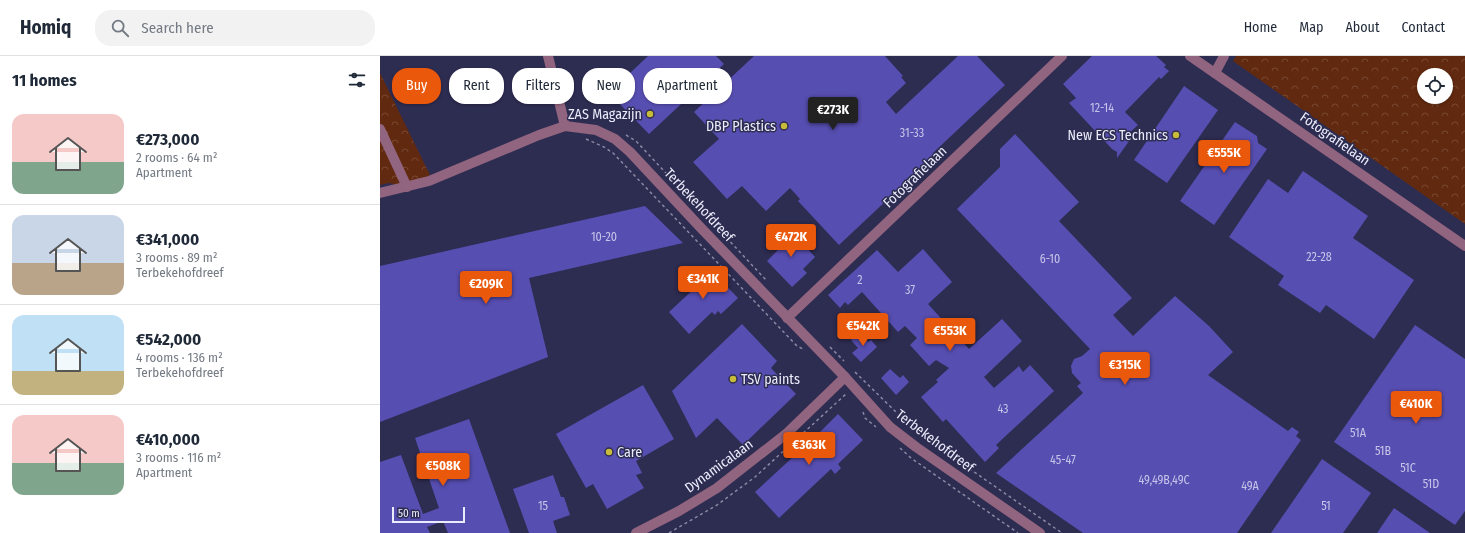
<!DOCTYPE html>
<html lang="en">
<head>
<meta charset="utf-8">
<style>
	:root { --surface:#fff; --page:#f2f2f3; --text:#1f2937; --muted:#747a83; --line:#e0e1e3; --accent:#ea580c }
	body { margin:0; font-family:"Fira Sans Condensed",sans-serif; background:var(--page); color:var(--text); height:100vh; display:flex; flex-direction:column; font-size:15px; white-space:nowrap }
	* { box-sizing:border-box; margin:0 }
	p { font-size:13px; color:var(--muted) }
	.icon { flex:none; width:22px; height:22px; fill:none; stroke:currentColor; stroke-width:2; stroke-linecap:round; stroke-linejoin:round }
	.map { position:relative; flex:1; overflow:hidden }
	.panel { display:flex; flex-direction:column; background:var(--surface); width:380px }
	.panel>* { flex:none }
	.top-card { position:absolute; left:12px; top:12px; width:380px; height:36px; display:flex; gap:8px }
	.controls { position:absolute; left:1037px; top:12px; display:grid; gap:8px }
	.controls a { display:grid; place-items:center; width:36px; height:36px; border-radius:50%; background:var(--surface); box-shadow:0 1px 3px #0004; font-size:20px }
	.scale { position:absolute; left:12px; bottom:10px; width:73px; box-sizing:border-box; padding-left:4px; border:2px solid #ebecfb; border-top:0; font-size:11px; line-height:14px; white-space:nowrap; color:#ebecfb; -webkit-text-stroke:3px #2d2c51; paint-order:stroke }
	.price { position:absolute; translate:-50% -34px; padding:0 9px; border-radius:4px; background:var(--accent); color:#fff; font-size:13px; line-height:26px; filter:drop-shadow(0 1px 2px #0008) }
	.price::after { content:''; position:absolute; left:50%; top:24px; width:12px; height:9px; margin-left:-6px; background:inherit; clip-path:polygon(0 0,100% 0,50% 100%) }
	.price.on { background:#222; color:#fff }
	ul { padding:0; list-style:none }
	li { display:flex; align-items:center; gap:12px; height:100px; padding:0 12px }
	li+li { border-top:1px solid var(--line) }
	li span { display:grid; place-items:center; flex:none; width:112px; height:80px; border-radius:12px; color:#555 }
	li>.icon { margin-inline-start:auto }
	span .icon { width:48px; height:48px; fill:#fffc; stroke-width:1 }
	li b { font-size:17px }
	h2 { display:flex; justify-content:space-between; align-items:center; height:48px; padding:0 12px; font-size:17px }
	.pill { padding:0 14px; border-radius:16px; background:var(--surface); box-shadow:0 1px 3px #0004; font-size:14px; line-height:36px }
	.pill.on { background:var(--accent); color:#fff }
	header { display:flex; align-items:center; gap:24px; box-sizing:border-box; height:56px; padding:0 20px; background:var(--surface); border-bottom:1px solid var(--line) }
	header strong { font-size:19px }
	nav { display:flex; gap:22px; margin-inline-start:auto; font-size:14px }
	.search { width:280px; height:36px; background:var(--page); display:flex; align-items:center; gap:10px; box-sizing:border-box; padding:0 14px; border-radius:16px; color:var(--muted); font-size:15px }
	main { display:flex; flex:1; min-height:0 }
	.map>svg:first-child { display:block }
	.forest { fill:url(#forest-crowns); fill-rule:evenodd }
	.building { fill:#574eb1 }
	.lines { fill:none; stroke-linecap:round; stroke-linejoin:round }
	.path { stroke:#8989a4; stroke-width:1.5; stroke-dasharray:3 3; stroke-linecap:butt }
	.minor { stroke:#91647f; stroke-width:10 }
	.poi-dot { fill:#c8bb3b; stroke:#2d2c51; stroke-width:1.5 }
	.labels { text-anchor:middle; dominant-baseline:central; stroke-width:3; stroke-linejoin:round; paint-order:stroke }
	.number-label { font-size:12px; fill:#c6c4e8 }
	.poi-label { font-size:14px; fill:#ebecfb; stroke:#2d2c51; text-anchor:end }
	.street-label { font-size:14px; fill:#ebecfb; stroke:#2d2c51 }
</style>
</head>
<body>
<header>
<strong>Homiq</strong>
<div class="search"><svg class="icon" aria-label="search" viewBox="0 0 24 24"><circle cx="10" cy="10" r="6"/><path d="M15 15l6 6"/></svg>Search here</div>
<nav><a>Home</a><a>Map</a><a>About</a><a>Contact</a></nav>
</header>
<main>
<section class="panel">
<h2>11 homes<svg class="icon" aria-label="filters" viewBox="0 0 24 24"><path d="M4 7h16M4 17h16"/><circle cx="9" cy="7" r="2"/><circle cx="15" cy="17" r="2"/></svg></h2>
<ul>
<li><span style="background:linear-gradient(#f6c9c9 60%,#7fa58c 0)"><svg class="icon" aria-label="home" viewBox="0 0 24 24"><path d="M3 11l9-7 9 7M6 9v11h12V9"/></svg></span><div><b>€273,000</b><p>2 rooms · 64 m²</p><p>Apartment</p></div></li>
<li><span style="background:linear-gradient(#c9d6e8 60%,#b9a48a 0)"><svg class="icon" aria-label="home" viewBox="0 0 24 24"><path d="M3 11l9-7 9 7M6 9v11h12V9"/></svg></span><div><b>€341,000</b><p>3 rooms · 89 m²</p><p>Terbekehofdreef</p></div></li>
<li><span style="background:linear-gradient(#bfe0f5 70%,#c2b280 0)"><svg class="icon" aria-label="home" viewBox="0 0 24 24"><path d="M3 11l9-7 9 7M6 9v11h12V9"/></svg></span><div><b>€542,000</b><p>4 rooms · 136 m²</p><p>Terbekehofdreef</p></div></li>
<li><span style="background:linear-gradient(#f6c9c9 60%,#7fa58c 0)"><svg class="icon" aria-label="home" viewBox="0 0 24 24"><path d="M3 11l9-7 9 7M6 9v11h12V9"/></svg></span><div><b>€410,000</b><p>3 rooms · 116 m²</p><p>Apartment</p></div></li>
</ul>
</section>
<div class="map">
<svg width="1085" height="477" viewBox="0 0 1085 477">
	<defs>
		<pattern id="forest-crowns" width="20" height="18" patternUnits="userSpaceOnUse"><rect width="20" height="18" fill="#61290f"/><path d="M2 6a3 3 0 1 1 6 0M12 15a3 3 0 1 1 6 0" fill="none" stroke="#784833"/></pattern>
	</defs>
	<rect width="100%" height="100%" fill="#2d2c51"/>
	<g class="forest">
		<path d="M 856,0 L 1085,0 L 1085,168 L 853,5 ZM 1044,19 L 1066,19 L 1066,41 L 1044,41 Z"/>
		<polygon points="0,17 50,119 27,131 9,127 0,129"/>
	</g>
	<g class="building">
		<polygon points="268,0 336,0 344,8 269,78 229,37"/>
		<polygon points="374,0 505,0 523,20 521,21 526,27 506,46 516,58 578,0 597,0 625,29 553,97 555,99 459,189 418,145 420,143 410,132 386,155 362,130 347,143 313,106 339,83 314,56"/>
		<polygon points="712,0 776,0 786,9 784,11 789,15 781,23 779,21 745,56 758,69 748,78 752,81 737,102 737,96 732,93 689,47 696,42 683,28"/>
		<polygon points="804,30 838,54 787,127 754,104"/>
		<polygon points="855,66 877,80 878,87 887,93 834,169 800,145"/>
		<polygon points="635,78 699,146 679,165 752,242 733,259 753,280 795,240 829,270 853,296 828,319 908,375 912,371 919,376 916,380 921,384 857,477 703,477 616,417 703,337 697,330 701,327 692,317 691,310 694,303 702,300 710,293 577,153 620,111 620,93"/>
		<polygon points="923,115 988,160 973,182 1034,224 994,283 946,249 940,257 898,229 904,220 849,181 888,123 908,137"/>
		<polygon points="265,150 303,187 149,222 168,301 0,366 0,210"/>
		<polygon points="409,173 435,201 423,213 427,217 412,231 387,205 400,192 394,187"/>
		<polygon points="543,193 572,226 548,248 589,293 622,263 642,285 604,321 614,332 639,310 643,316 650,309 674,335 616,389 619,392 605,406 566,363 563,366 541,341 558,326 556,324 569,312 556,304 549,310 530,289 537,282 525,270 518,276 482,236 468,249 465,246 460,252 448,239 497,194 518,216"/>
		<polygon points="326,210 327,210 358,242 341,258 338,255 335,259 332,256 309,278 289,256 316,231 310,225"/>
		<polygon points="362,268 397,305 391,312 416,338 363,389 337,362 316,382 292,335"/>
		<polygon points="1035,269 1085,303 1085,455 1075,469 954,386"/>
		<polygon points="479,276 488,286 491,284 497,291 481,306 472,297 478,292 471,284"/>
		<polygon points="510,313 520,322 523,319 529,326 516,339 501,322"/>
		<polygon points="263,329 294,383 256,405 262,417 256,419 264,432 227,453 213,428 206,432 176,378"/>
		<polygon points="458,358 483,384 458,408 461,412 455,418 451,413 399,462 375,436 414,400 415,401"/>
		<polygon points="89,363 130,477 68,477 63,465 47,471 50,477 0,477 0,406 21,399 43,458 59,452 35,382"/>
		<polygon points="942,403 991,437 963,477 891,477"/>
		<polygon points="173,419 181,441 184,441 190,459 173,465 177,477 149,477 133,433"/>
		<polygon points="1014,452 1050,477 997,477"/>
	</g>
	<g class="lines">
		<g class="path">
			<polyline points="246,79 256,85 386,224"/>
			<polyline points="206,83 224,91 233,97 417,290 425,294"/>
			<polyline points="450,291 464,305"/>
			<polyline points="475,316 518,358 551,386 682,477"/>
			<polyline points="483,356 485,362 496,371"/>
			<polyline points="520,392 531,402 638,477"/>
			<polyline points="289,477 337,449 375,421 466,338"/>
		</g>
		<g class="minor">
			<polyline points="168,0 185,70"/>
			<polyline points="810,0 1085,190"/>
			<polyline points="835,17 844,0"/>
			<polyline points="0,73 27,131"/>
			<polyline points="0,137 49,125 159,79 185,70 216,74 235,83 250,96 321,172 465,321 510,371 536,391 660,477"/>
			<polyline points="407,262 682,0"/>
			<polyline points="256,477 299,455 337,432 406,378 465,321"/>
		</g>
	</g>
	<g class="poi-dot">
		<circle cx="270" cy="58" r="4"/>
		<circle cx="404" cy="70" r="4"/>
		<circle cx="796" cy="79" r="4"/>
		<circle cx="353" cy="323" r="4"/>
		<circle cx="229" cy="396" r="4"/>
	</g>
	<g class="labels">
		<g class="number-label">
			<text x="722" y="52">12-14</text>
			<text x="532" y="77">31-33</text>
			<text x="224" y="181">10-20</text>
			<text x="939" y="201">22-28</text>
			<text x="670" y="203">6-10</text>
			<text x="480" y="224">2</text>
			<text x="530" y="234">37</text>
			<text x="623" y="353">43</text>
			<text x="978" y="377">51A</text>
			<text x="1003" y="395">51B</text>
			<text x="683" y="404">45-47</text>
			<text x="1028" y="412">51C</text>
			<text x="784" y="424">49,49B,49C</text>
			<text x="1051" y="428">51D</text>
			<text x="870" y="430">49A</text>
			<text x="163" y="450">15</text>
			<text x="946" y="450">51</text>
		</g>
		<g class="poi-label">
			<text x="262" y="58">ZAS Magazijn</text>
			<text x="396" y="70">DBP Plastics</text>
			<text x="788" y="79">New ECS Technics</text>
			<text x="361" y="323" text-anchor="start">TSV paints</text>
			<text x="237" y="396" text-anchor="start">Care</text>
		</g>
		<g class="street-label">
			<text transform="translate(955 83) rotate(35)">Fotografielaan</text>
			<text transform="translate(535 121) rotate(-44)">Fotografielaan</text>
			<text transform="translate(319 149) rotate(47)">Terbekehofdreef</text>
			<text transform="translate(555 385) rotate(37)">Terbekehofdreef</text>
			<text transform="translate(339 410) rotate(-36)">Dynamicalaan</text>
		</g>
	</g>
</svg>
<div class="controls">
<a><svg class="icon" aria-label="locate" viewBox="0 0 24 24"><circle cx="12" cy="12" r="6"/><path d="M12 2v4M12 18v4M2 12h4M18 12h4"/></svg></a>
</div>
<div class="scale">50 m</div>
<b class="price on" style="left:453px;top:75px">€273K</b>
<b class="price" style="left:844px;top:118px">€555K</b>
<b class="price" style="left:411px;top:202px">€472K</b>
<b class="price" style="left:323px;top:244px">€341K</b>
<b class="price" style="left:106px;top:249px">€209K</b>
<b class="price" style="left:483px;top:291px">€542K</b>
<b class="price" style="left:570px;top:296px">€553K</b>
<b class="price" style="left:745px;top:330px">€315K</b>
<b class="price" style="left:1036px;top:369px">€410K</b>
<b class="price" style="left:429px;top:410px">€363K</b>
<b class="price" style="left:63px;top:431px">€508K</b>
<div class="top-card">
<a class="pill on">Buy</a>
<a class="pill">Rent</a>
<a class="pill">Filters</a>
<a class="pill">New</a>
<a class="pill">Apartment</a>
</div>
</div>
</main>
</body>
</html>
